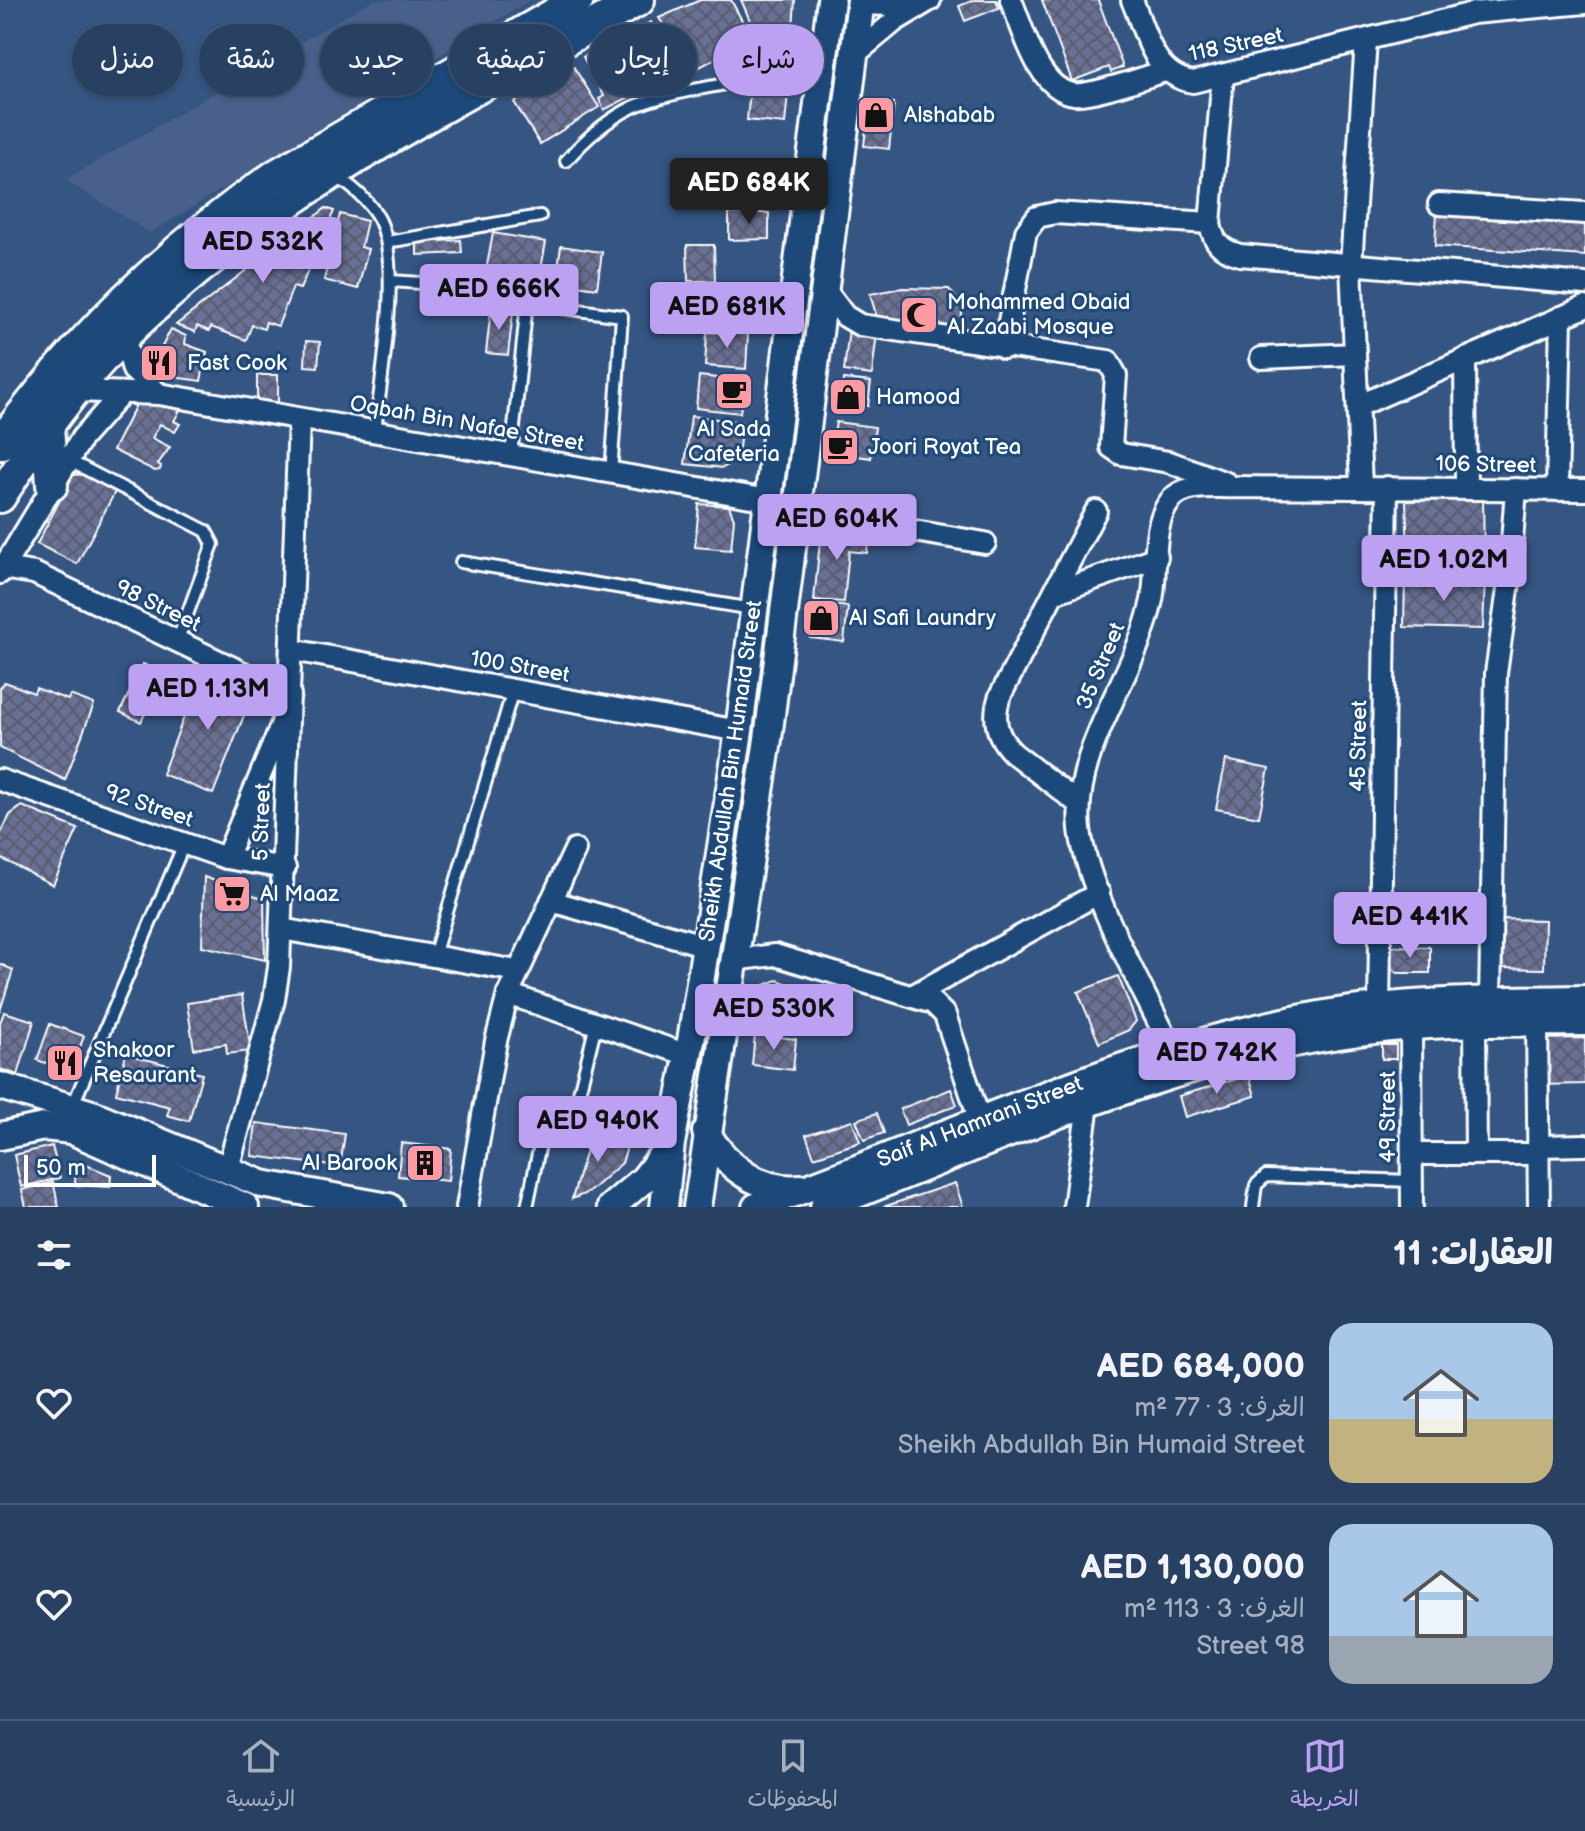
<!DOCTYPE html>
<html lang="ar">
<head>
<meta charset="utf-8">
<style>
	:root { --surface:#284062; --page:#344b6b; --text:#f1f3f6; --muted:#a5afbe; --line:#445977; --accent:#bca0f2 }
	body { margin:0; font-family:"Balsamiq Sans","Playpen Sans Arabic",sans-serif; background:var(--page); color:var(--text); direction:rtl; height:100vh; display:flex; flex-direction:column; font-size:30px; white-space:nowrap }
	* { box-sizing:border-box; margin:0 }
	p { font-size:26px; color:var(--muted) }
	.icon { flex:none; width:44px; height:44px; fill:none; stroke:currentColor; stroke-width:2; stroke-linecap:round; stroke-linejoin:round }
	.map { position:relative; height:1207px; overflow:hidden; direction:ltr }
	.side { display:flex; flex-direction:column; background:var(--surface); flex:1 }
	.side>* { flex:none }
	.guide { position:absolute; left:24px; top:24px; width:800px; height:72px; direction:rtl; display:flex; gap:16px }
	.scale { position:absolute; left:24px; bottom:20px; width:132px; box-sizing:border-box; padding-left:8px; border:4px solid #fff; border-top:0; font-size:22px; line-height:28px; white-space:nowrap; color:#fff; -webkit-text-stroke:6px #1f4a7a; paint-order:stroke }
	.price { position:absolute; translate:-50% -68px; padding:0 18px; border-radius:8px; background:var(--accent); color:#111; font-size:26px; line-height:52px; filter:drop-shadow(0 2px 4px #0008) }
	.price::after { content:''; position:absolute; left:50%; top:48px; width:24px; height:18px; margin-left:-12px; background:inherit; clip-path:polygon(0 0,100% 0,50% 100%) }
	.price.on { background:#222; color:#fff }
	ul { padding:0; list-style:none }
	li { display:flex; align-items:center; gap:24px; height:200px; padding:0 32px }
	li+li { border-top:2px solid var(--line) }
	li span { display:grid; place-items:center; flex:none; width:224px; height:160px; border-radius:24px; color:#555 }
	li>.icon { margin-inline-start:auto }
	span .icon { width:96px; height:96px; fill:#fffc; stroke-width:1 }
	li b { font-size:34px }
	h2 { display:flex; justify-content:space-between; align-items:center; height:96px; padding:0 32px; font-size:34px }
	.tag { padding:0 28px; border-radius:36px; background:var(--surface); box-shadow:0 2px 6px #0004,0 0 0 2px var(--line); font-size:28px; line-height:72px }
	.tag.on { background:var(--accent); color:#111 }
	.tabs { display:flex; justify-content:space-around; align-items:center; height:112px; border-top:2px solid var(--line); background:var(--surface); font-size:22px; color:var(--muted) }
	.tabs a { display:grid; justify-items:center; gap:4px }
	.tabs .on { color:var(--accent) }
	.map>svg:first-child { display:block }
	.built { fill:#48608a }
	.building { fill:url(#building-cross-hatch); stroke:#fff; stroke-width:2 }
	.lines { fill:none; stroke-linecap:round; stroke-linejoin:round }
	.service-casing { stroke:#fff; stroke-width:16 }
	.minor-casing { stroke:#fff; stroke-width:26 }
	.tertiary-casing { stroke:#fff; stroke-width:32 }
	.secondary-casing { stroke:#fff; stroke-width:36 }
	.service { stroke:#1f4a7a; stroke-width:10 }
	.minor { stroke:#1f4a7a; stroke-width:20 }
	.tertiary { stroke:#1f4a7a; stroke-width:26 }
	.secondary { stroke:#1f4a7a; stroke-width:30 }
	.labels { text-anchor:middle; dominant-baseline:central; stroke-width:6; stroke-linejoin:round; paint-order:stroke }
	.street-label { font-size:22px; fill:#fff; stroke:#1f4a7a }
	.poi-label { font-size:22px; fill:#fff; stroke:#1f4a7a; text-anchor:start }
</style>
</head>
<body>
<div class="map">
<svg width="1585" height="1207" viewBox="0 0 1585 1207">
	<defs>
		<pattern id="building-cross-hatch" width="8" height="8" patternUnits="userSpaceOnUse" patternTransform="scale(2)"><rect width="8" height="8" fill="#687095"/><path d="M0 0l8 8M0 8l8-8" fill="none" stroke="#595c6d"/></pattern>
	</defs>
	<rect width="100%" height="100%" fill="#355582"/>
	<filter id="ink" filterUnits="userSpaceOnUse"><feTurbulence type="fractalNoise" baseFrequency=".0125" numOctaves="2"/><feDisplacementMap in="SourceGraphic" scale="16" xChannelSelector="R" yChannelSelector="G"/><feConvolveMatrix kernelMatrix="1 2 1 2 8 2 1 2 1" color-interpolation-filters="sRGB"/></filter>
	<g filter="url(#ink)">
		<polygon class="built" points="373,0 530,0 150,233 65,180"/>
		<g class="building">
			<polygon points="700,0 731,0 752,39 683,76 657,27 663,24 659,18"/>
			<polygon points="741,0 795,0 791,57 766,56"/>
			<polygon points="974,0 996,0 999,8 965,21 959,6"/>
			<polygon points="1042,0 1098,0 1123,67 1111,72 1109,67 1072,81"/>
			<polygon points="651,22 678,72 604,110 599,99 604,96 583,57"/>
			<polygon points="573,66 599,107 540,144 514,102"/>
			<polygon points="750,90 788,93 785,124 747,120"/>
			<polygon points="869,101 894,103 889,149 864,146"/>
			<polygon points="772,177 776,208 741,212 737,180"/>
			<polygon points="326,208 334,211 300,289 293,287 278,326 266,322 264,329 252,325 246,340 211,327 209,331 197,326 195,332 176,325"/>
			<polygon points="729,213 769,213 769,239 729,240"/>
			<polygon points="1437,213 1585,223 1585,256 1435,246"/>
			<polygon points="340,214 367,221 361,247 368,249 358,289 324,280"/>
			<polygon points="493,233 546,242 539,280 486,271"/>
			<polygon points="461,240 462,253 417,255 417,242"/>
			<polygon points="687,245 714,245 715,281 688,281"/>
			<polygon points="561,246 602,252 597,288 556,282"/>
			<polygon points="715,286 756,291 752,325 711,320"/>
			<polygon points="902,288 949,289 963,307 960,327 927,331 880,328 870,294"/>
			<polygon points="491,309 513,312 508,355 486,353"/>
			<polygon points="171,329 186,336 185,344 207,352 201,381 180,378 152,366"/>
			<polygon points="849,329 877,332 872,375 844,371"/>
			<polygon points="707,332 748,334 746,369 705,366"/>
			<polygon points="306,341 320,342 318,367 305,366"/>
			<rect x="257" y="375" width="21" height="31"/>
			<polygon points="699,376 744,381 740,413 696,408"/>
			<polygon points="844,379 871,382 868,406 841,402"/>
			<polygon points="140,397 182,406 174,421 180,424 175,432 160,424 152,438 170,447 158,464 161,466 160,470 155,471 113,450"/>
			<polygon points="691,416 742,422 738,457 723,468 685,464"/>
			<polygon points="836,422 875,427 871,458 831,452"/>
			<polygon points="85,474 116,490 77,564 37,544 73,475"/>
			<polygon points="1483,499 1484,554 1408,555 1406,501"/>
			<polygon points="699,504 729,506 734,519 731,550 695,547"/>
			<polygon points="837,528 869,531 867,553 849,551 844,602 814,600 820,541"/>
			<polygon points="1405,577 1485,580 1483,629 1404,627"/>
			<polygon points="815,602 848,607 844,642 810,638"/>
			<polygon points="143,664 164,674 141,722 120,712"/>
			<polygon points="202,670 254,690 213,794 162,774"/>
			<polygon points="5,682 34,693 36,688 68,700 70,695 94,704 65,780 0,748 0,688"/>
			<polygon points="1226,760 1269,769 1259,817 1216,809"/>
			<polygon points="22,806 78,829 53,885 0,858 0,835 10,815"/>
			<polygon points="204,877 264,899 265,960 202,946"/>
			<polygon points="1497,919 1545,920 1544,969 1497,968"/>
			<polygon points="1390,946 1430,947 1430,973 1397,973 1390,967"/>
			<polygon points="0,964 13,970 0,1011"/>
			<polygon points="1118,976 1136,1021 1129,1030 1099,1043 1078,992"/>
			<polygon points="777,980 841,1002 830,1032 760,1024 765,985"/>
			<polygon points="242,995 251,1051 227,1054 226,1044 194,1049 187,1003"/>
			<polygon points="4,1012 34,1021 18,1075 0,1069 0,1023"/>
			<polygon points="50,1024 84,1036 71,1072 37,1060"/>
			<polygon points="755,1034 796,1039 793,1070 752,1065"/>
			<polygon points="1585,1038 1585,1084 1539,1085 1538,1039"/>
			<rect x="1382" y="1045" width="14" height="14"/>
			<polygon points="126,1054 202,1074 189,1121 167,1115 170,1107 116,1093"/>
			<polygon points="1249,1075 1255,1096 1185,1117 1179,1096"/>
			<polygon points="951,1089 957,1105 906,1125 900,1109"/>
			<polygon points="877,1113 884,1133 864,1140 856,1120"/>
			<polygon points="852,1120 860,1142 814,1157 806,1135"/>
			<polygon points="256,1123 345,1134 340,1167 252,1156"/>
			<polygon points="590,1136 627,1147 622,1163 589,1192 572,1199"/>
			<polygon points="401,1143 451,1149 448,1181 398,1176"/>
			<polygon points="52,1146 60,1178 21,1187 14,1155"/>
			<polygon points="76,1161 111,1175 110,1187 75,1185"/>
			<polygon points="53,1182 59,1207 26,1207 22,1190"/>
			<polygon points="955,1183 963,1207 883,1207"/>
		</g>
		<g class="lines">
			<g class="service-casing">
				<g id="service">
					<polyline points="768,75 819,91"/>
					<path d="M 566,161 C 585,139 606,120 633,107 C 694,81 767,90 820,45"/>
					<path d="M 336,176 C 353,187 369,201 379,219 C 403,266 380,379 375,433"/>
					<polyline points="387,242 540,216"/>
					<polyline points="390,281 516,289 550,306 622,316 611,474"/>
					<polyline points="511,456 528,293"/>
					<polyline points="68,460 206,531 213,544 177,642"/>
					<polyline points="461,562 753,609"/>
					<polyline points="434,956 513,690"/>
					<polyline points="72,1107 184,844"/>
					<polyline points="527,1207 540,1144 547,1131 578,1097 596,1024"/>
					<polyline points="1253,1207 1256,1185 1266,1176 1412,1181"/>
				</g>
			</g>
			<g class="minor-casing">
				<g id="minor">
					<path d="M 1011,0 C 1023,28 1038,90 1074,94 C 1092,96 1145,77 1165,71"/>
					<path d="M 1132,0 C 1146,33 1153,76 1193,82 L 1473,13 L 1585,3"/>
					<polyline points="860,4 919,6"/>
					<polyline points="854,55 895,21 930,0"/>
					<path d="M 1223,75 L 1210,223 C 1213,242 1221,250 1240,255 L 1585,284"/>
					<polyline points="1439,204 1585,213"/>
					<polyline points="823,287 845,316 860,325 1108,361 1116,375 1111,447 1121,454 1169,462 1226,483"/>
					<polyline points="124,336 133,370 159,394"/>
					<polyline points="1004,348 1026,232 1037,217 1055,213 1210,223"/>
					<polyline points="1261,358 1355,354"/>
					<polyline points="1465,359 1466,488"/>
					<polyline points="75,391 159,394 768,500"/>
					<polyline points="1358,406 1585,307"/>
					<polyline points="1361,486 1351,265 1366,40"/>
					<polyline points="1557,490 1561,317"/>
					<polyline points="796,511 985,543"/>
					<polyline points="2,568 34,573 290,695"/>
					<polyline points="0,573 82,438 122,393"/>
					<polyline points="1054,593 1157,557"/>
					<polyline points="292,650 739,731"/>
					<polyline points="0,780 226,858 285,868"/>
					<path d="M 1079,804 L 1013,753 C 996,736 992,718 1000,696 L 1096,511"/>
					<polyline points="226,858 285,716"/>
					<polyline points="551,901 706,946"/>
					<polyline points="281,929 517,971"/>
					<polyline points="733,960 775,955 933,1003 945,1015 980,1121"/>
					<polyline points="508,994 688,1055"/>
					<polyline points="912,996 1099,893"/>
					<polyline points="1490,1000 1496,673 1509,582 1516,489"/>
					<polyline points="1379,1006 1387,487"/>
					<polyline points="1537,1023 1539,1207"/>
					<polyline points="1475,1024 1476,1154"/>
					<polyline points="1411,1026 1412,1207"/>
					<path d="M 1173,1052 C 1145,992 1087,892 1080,829 C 1072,746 1136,678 1152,600 C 1158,571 1150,524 1171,500 C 1185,483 1214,488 1234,487 L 1585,490"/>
					<polyline points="1538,1146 1585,1145"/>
					<polyline points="1412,1154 1538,1154"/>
					<polyline points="227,1172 274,1000 279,967 299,419"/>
					<polyline points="467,1207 496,1041 508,994 575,850"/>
					<polyline points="1074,1207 1088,1104"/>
				</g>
			</g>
			<g class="tertiary-casing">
				<g id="tertiary">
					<polyline points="0,1086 95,1115 262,1184 389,1207"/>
					<path d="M 706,1132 C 726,1167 759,1192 801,1188"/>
					<polyline points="0,1136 44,1127 71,1130 245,1207"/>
					<polyline points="611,1207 644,1179 669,1146"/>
					<polyline points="664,1207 671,1143 691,1041 739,731 831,0"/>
					<polyline points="697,1207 768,739 861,0"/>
					<path d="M 756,1207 C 944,1140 1126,1048 1325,1014 C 1411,1000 1498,1000 1585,999"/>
					<path d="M 824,1207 C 1000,1139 1178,1055 1366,1031 C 1439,1021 1512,1023 1585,1022"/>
				</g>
			</g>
			<g class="secondary-casing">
				<g id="secondary">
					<polyline points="48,426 52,485"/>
					<path d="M 0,444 C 76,339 170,248 276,175 L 578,0"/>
					<path d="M 0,497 C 37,439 77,382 126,334 C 273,189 461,98 639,0"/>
				</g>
			</g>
			<use href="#service" class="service"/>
			<use href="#minor" class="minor"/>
			<use href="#tertiary" class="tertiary"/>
			<use href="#secondary" class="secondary"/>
		</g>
	</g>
	<defs>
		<g id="shop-square" transform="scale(2)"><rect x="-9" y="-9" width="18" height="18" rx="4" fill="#ff9aa2" stroke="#1f4a7a"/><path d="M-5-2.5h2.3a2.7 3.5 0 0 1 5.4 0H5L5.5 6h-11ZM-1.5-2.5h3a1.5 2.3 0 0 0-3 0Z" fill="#111"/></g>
		<g id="mosque-square" transform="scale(2)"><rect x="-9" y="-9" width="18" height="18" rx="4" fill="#ff9aa2" stroke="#1f4a7a"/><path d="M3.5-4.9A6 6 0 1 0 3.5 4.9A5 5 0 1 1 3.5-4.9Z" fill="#111"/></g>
		<g id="restaurant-square" transform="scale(2)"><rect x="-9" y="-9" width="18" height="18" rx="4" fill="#ff9aa2" stroke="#1f4a7a"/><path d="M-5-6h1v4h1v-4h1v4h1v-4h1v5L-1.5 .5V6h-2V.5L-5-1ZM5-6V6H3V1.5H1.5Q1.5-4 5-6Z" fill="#111"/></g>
		<g id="cafe-square" transform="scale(2)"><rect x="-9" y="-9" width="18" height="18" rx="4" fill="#ff9aa2" stroke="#1f4a7a"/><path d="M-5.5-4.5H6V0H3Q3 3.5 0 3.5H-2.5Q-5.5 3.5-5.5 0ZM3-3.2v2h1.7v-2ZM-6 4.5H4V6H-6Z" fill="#111"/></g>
		<g id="supermarket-square" transform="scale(2)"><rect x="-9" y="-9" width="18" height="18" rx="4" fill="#ff9aa2" stroke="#1f4a7a"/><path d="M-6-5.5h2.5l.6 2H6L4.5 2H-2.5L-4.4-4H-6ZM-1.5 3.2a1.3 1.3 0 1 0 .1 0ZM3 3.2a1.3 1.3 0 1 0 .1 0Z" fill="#111"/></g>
		<g id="building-square" transform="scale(2)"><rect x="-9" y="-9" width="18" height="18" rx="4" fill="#ff9aa2" stroke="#1f4a7a"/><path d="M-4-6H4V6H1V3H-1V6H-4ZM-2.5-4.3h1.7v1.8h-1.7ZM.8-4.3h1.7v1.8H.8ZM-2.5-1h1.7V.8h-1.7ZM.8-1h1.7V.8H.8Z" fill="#111"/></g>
	</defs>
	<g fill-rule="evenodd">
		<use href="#shop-square" x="876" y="115"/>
		<use href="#mosque-square" x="919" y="315"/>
		<use href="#restaurant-square" x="159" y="363"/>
		<use href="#cafe-square" x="734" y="391"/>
		<use href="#shop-square" x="848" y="397"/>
		<use href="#cafe-square" x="840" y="447"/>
		<use href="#shop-square" x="821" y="618"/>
		<use href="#supermarket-square" x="232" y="894"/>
		<use href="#restaurant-square" x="65" y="1063"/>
		<use href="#building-square" x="425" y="1163"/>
	</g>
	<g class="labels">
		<g class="street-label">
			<text transform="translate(1236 45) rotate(-12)">118 Street</text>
			<text transform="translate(467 424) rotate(10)">Oqbah Bin Nafae Street</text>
			<text transform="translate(1486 465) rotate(1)">106 Street</text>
			<text transform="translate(158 606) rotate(26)">98 Street</text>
			<text transform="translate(1101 666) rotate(-67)">35 Street</text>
			<text transform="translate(520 667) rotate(10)">100 Street</text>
			<text transform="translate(1359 746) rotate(-89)">45 Street</text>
			<text transform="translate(731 771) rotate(-82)">Sheikh Abdullah Bin Humaid Street</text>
			<text transform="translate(149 806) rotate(19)">92 Street</text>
			<text transform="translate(262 822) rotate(-88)">5 Street</text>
			<text transform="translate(1388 1117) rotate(-90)">49 Street</text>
			<text transform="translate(980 1122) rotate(-21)">Saif Al Hamrani Street</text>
		</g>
		<g class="poi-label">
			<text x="904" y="115">Alshabab</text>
			<text x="947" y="302">Mohammed Obaid<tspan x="947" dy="25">Al Zaabi Mosque</tspan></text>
			<text x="187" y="363">Fast Cook</text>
			<text x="876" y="397">Hamood</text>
			<text x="734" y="429" text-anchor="middle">Al Sada<tspan x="734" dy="25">Cafeteria</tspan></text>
			<text x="868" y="447">Joori Royat Tea</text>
			<text x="849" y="618">Al Safi Laundry</text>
			<text x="260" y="894">Al Maaz</text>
			<text x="93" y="1050">Shakoor<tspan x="93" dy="25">Resaurant</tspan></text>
			<text x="397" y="1163" text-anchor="end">Al Barook</text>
		</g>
	</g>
</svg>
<div class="scale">50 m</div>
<b class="price on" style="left:749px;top:226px">AED 684K</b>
<b class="price" style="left:263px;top:285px">AED 532K</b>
<b class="price" style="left:499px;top:332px">AED 666K</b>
<b class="price" style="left:727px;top:350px">AED 681K</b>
<b class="price" style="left:837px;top:562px">AED 604K</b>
<b class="price" style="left:1444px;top:603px">AED 1.02M</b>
<b class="price" style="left:208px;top:732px">AED 1.13M</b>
<b class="price" style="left:1410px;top:960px">AED 441K</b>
<b class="price" style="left:774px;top:1052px">AED 530K</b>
<b class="price" style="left:1217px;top:1096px">AED 742K</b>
<b class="price" style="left:598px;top:1164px">AED 940K</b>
<div class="guide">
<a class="tag on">شراء</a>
<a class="tag">إيجار</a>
<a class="tag">تصفية</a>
<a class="tag">جديد</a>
<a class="tag">شقة</a>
<a class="tag">منزل</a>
</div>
</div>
<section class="side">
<h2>العقارات: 11<svg class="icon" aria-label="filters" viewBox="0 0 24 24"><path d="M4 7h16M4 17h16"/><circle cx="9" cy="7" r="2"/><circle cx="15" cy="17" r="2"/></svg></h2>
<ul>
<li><span style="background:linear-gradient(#a9c7e8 60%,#c2b280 0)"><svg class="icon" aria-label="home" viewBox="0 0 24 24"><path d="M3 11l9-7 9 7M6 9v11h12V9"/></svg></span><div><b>AED 684,000</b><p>الغرف: 3 · 77 m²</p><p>Sheikh Abdullah Bin Humaid Street</p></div><svg class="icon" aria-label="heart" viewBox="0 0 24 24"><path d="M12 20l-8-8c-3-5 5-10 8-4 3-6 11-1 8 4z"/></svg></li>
<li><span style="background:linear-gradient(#a9c7e8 70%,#9aa5b1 0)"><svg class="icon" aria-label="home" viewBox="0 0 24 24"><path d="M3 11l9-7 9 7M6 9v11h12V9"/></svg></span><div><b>AED 1,130,000</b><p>الغرف: 3 · 113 m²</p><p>98 Street</p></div><svg class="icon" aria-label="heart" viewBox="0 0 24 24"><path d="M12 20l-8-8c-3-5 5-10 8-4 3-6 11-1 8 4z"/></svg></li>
</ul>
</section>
<nav class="tabs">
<a class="on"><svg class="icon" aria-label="map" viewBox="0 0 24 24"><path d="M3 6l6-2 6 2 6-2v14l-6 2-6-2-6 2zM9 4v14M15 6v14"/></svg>الخريطة</a>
<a><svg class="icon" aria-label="saved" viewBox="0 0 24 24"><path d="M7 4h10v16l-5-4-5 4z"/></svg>المحفوظات</a>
<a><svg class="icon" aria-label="home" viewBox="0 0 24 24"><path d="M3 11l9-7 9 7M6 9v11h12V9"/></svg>الرئيسية</a>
</nav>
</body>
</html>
